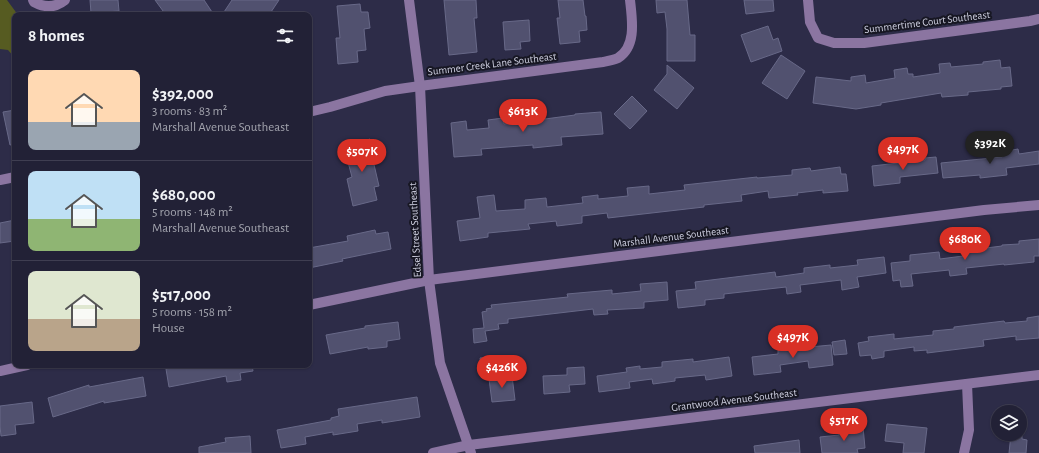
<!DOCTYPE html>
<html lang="en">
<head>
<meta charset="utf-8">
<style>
	:root { --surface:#222136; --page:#2e2e42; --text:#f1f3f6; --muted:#a2a3ad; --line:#3f3e51; --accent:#d93025 }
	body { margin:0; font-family:"Alegreya Sans",sans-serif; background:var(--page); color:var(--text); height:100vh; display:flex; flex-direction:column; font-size:15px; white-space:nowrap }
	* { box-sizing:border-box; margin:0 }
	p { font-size:13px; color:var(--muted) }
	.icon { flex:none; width:22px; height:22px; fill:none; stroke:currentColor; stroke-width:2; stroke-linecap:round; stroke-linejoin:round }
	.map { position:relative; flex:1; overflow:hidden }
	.details { position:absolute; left:12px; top:12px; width:300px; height:356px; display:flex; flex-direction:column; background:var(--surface); border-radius:8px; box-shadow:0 1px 3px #0004,0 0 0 1px var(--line) }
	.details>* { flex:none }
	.fabs { position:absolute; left:991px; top:405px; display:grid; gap:8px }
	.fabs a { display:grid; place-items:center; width:36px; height:36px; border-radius:50%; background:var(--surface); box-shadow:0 1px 3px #0004,0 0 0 1px var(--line); font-size:20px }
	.price { position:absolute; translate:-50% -34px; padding:0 9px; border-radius:14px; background:var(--accent); color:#fff; font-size:13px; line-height:26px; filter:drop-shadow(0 1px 2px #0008) }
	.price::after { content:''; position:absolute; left:50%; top:24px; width:12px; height:9px; margin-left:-6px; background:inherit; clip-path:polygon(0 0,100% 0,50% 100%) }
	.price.active { background:#222; color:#fff }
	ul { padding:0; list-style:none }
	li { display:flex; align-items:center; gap:12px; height:100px; padding:0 16px }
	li+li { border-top:1px solid var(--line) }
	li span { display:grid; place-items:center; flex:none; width:112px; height:80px; border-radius:8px; color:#555 }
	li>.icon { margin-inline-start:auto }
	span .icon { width:48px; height:48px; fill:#fffc; stroke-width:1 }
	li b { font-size:17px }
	h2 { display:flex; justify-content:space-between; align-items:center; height:48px; padding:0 16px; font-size:17px }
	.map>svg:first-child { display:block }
	.green { fill:#565b21 }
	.building { fill:#51516f; stroke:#686988 }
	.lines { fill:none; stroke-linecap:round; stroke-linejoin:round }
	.minor { stroke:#8b75a1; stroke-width:10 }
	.labels { text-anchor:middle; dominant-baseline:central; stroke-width:4; stroke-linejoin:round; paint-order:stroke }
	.street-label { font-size:11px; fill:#cfd0e1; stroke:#171723 }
</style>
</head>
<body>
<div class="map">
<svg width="1039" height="453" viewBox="0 0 1039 453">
	<rect width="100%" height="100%" fill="#2d2c48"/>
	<polygon class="green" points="0,0 7,0 18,15 15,15 15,58 8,50 0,49"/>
	<g class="building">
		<polygon points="90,0 118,0 119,11 91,13"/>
		<polygon points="155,0 204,0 214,15 166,15"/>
		<polygon points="232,0 279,0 269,15 222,15"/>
		<polygon points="444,0 476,0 477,18 474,18 477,52 449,55"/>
		<polygon points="558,0 583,0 585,16 586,16 587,30 579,31 580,42 560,44 557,18 560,18"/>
		<polygon points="656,0 687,0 690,35 695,35 695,61 667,61 667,29 665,12 657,13"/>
		<polygon points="744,0 773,0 774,11 746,14"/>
		<polygon points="360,4 361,12 368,12 370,28 364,29 366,50 357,51 358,62 338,64 336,38 340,38 337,6"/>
		<polygon points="529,20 530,41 520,42 521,49 505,50 503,22"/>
		<polygon points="768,26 773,40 778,38 782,51 751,62 741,35"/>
		<polygon points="781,55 805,71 787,99 762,83"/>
		<polygon points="1000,60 1001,68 1010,67 1012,86 1001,87 1001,89 968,92 968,95 942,97 941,93 881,103 881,105 856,109 813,103 816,77 851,81 851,77 865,75 866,83 895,78 894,70 907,68 908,74 913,74 913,77 940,73 939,64 950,63 951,67 983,64 983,62"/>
		<polygon points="667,65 694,88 677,109 654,90 667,74"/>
		<polygon points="632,96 647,111 630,129 614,114"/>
		<polygon points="15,110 15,144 10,145 3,112"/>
		<polygon points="601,112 603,134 561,137 562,145 533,148 533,145 481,149 482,155 454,157 451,123 466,121 467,130 489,128 488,120 503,118 504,124 530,121 529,117 544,115 545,119 575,115 575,114"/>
		<polygon points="370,139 375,155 372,156 379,186 374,187 377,200 353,206 347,179 352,177 344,147"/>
		<polygon points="1018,149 1019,154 1039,151 1039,164 1006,168 1007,175 980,178 980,175 943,178 941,163 1002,157 1001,152"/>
		<polygon points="936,157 938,173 900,177 900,183 874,186 872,166 925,160 925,158"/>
		<polygon points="840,167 841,174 846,174 848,191 823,193 823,190 797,193 798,195 769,198 768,191 741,195 742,201 704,205 704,207 608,218 607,213 582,216 582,223 557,226 556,221 528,224 530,229 488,233 488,237 460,241 457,221 480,218 477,197 494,195 496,211 525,209 525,200 546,198 547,207 583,203 582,197 598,195 598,199 628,196 627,188 649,186 649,194 685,190 684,185 757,177 757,178 792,175 792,170 810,168 811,171"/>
		<polygon points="15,220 15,241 0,243 0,223"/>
		<polygon points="375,230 376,234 388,232 391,249 342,259 343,261 309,268 309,248 348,241 347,236"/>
		<polygon points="1039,239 1039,256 1034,256 1034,262 1004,265 1004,264 966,268 967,274 950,276 949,270 911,274 913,286 901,287 900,280 893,281 891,263 910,261 910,255 939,252 940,259 963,256 962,251 1002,246 1002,245 1019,244 1019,241"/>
		<polygon points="884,257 886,273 857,277 859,287 842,290 841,280 800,285 801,292 787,294 786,287 724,294 724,298 705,300 705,305 678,308 676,291 696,289 695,282 775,272 776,277 804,273 804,268 830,265 830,268 858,265 857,260"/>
		<polygon points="667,282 668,300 644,302 644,308 607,310 608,314 594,315 593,309 508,319 508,323 498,324 499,329 485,331 487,341 474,343 473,329 484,328 482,312 487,311 486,309 492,308 491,305 568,297 567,294 612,290 612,294 641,291 640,284"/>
		<polygon points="1039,316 1039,338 1016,340 1016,336 983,340 984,346 927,353 927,350 914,351 914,347 884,351 884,357 872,359 871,355 860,356 858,343 869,341 868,337 894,334 894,339 933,335 933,331 954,329 954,327 1004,321 1005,323 1027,321 1027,318"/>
		<polygon points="398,322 400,339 387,341 387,347 368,349 368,347 330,354 326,335 365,328 365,326"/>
		<polygon points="845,340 847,354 834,355 832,342"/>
		<polygon points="831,345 833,365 809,368 808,361 780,365 781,372 754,375 752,357 778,354 778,350"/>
		<polygon points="494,357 496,374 482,376 480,358"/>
		<polygon points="729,357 732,376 706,380 705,375 675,378 675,381 653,384 652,379 629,382 630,388 599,392 597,376 627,372 626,368 640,366 640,369 662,367 662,362 693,359 693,362"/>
		<polygon points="188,365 252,365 253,371 240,373 241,380 227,382 226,376 169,387 166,369"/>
		<polygon points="584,367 585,384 569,385 570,392 544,394 543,376 567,375 567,368"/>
		<polygon points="512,376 515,400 492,402 489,379"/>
		<polygon points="143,377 146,396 104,403 104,401 53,417 48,398 89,385 89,387"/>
		<polygon points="417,397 420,417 382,423 382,420 357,424 358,431 333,435 333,432 305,437 306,444 281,448 277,430 331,420 331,418 339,416 338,409"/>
		<polygon points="32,402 34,423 15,425 16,434 1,436 0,426 0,406"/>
		<polygon points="887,424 927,428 924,453 903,453 904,443 885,441"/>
		<polygon points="863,427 865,448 857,449 858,453 822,453 820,437 839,435 838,430"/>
		<polygon points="1011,434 1022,434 1022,439 1027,440 1026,453 1009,453"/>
		<polygon points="250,436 251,453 199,453 199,447 226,442 225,438"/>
		<polygon points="799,440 800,453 755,453 754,446"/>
	</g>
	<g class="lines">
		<g class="minor">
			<path d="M 33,0 L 34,2 C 45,8 55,8 65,0"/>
			<polyline points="409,0 420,86 429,280 440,363 471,453"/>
			<polyline points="808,0 810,22 818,38 834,43 864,43 1030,21 1039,19"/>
			<path d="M 309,112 L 330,107 L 385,91 L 420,86 L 603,62 C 608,61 614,60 618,58 C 637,46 632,19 630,0"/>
			<polyline points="0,180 15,177"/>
			<polyline points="309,305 429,280 984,210 1039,205"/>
			<polyline points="0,371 27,365"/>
			<polyline points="433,453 469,445 1039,375"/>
			<polyline points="964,453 969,430 967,384"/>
		</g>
	</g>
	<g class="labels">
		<g class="street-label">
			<text transform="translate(927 22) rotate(-7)">Summertime Court Southeast</text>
			<text transform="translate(492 64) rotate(-7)">Summer Creek Lane Southeast</text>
			<text transform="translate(415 230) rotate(-93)">Edsel Street Southeast</text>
			<text transform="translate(671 237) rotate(-7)">Marshall Avenue Southeast</text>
			<text transform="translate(734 400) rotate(-7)">Grantwood Avenue Southeast</text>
		</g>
	</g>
</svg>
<div class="fabs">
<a><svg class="icon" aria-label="layers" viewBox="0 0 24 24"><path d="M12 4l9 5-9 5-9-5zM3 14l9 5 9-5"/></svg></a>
</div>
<b class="price" style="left:523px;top:133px">$613K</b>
<b class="price active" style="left:990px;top:165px">$392K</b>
<b class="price" style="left:903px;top:171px">$497K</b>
<b class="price" style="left:362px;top:173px">$507K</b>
<b class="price" style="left:965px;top:261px">$680K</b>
<b class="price" style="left:793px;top:359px">$497K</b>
<b class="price" style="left:502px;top:389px">$426K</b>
<b class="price" style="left:844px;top:442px">$517K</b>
<section class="details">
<h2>8 homes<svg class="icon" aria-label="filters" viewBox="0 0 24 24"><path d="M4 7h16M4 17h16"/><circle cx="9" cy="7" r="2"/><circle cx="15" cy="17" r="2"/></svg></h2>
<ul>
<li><span style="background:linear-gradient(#ffd9b3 65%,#9aa5b1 0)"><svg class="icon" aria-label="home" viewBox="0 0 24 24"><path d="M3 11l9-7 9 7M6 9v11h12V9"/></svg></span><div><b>$392,000</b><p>3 rooms · 83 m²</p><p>Marshall Avenue Southeast</p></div></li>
<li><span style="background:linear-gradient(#bfe0f5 60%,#8fb573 0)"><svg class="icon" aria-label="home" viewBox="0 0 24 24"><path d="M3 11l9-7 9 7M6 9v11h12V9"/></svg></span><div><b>$680,000</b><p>5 rooms · 148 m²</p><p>Marshall Avenue Southeast</p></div></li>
<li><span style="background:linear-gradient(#dfe7d0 60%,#b9a48a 0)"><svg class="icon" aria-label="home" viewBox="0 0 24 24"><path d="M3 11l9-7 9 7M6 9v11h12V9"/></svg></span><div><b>$517,000</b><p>5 rooms · 158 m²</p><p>House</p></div></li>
</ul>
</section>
</div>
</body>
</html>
